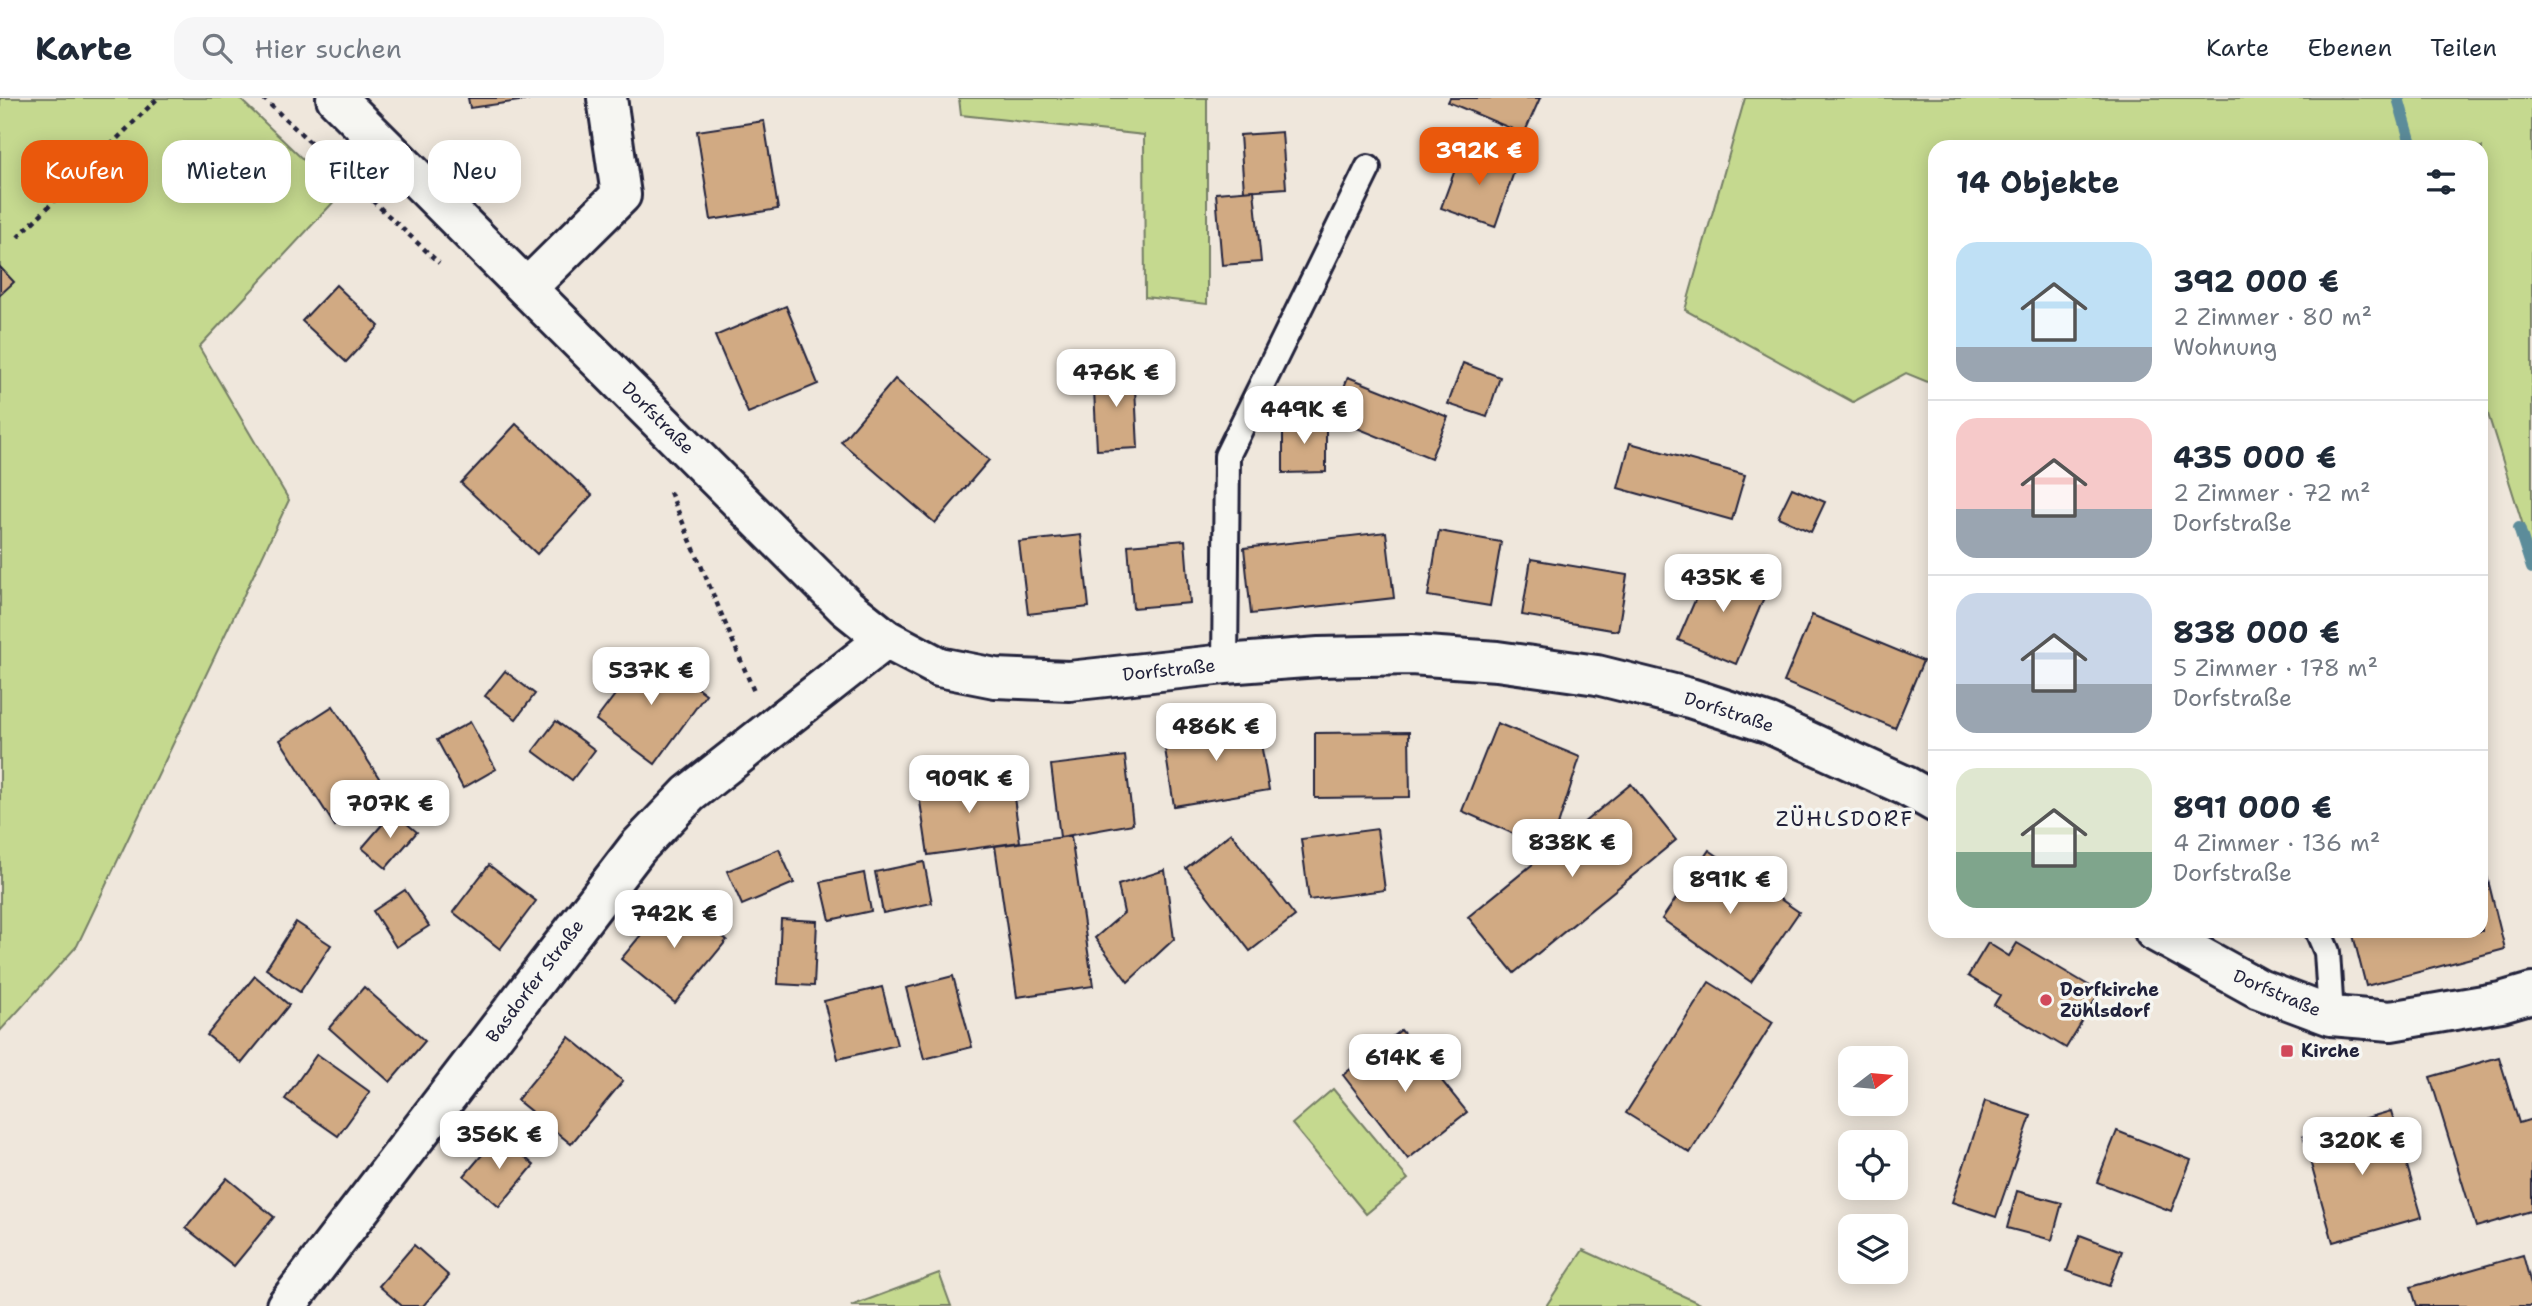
<!DOCTYPE html>
<html lang="de">
<head>
<meta charset="utf-8">
<style>
	:root { --surface:#fff; --page:#f6f6f7; --text:#1f2937; --muted:#747a83; --line:#e0e1e3; --accent:#ea580c }
	body { margin:0; font-family:"Shantell Sans",sans-serif; background:var(--page); color:var(--text); height:100vh; display:flex; flex-direction:column; font-size:26px; white-space:nowrap }
	* { box-sizing:border-box; margin:0 }
	p { font-size:23px; color:var(--muted) }
	.icon { flex:none; width:38px; height:38px; fill:none; stroke:currentColor; stroke-width:2; stroke-linecap:round; stroke-linejoin:round }
	.map { position:relative; flex:1; overflow:hidden }
	.sheet { position:absolute; left:1928px; top:42px; width:560px; height:798px; display:flex; flex-direction:column; background:var(--surface); border-radius:21px; box-shadow:0 4px 18px #0003 }
	.sheet>* { flex:none }
	.hud { position:absolute; left:21px; top:42px; width:665px; height:63px; display:flex; gap:14px }
	.needle { width:46px; rotate:74deg }
	.controls { position:absolute; left:1838px; top:948px; display:grid; gap:14px }
	.controls a { display:grid; place-items:center; width:70px; height:70px; border-radius:14px; background:var(--surface); box-shadow:0 4px 18px #0003; font-size:35px }
	.price { position:absolute; translate:-50% -60px; padding:0 16px; border-radius:14px; background:#fff; color:#222; font-size:23px; line-height:46px; filter:drop-shadow(0 2px 4px #0008) }
	.price::after { content:''; position:absolute; left:50%; top:42px; width:21px; height:16px; margin-left:-10px; background:inherit; clip-path:polygon(0 0,100% 0,50% 100%) }
	.price.on { background:var(--accent); color:#fff }
	ul { padding:0; list-style:none }
	li { display:flex; align-items:center; gap:21px; height:175px; padding:0 28px }
	li+li { border-top:2px solid var(--line) }
	li span { display:grid; place-items:center; flex:none; width:196px; height:140px; border-radius:21px; color:#555 }
	li>.icon { margin-inline-start:auto }
	span .icon { width:84px; height:84px; fill:#fffc; stroke-width:1 }
	li b { font-size:30px }
	h2 { display:flex; justify-content:space-between; align-items:center; height:84px; padding:0 28px; font-size:30px }
	.chip { padding:0 24px; border-radius:21px; background:var(--surface); box-shadow:0 4px 18px #0003; font-size:24px; line-height:63px }
	.chip.on { background:var(--accent); color:#fff }
	header { display:flex; align-items:center; gap:42px; box-sizing:border-box; height:98px; padding:0 35px; background:var(--surface); border-bottom:2px solid var(--line) }
	header strong { font-size:33px }
	nav { display:flex; gap:38px; margin-inline-start:auto; font-size:24px }
	.search { width:490px; height:63px; background:var(--page); display:flex; align-items:center; gap:18px; box-sizing:border-box; padding:0 24px; border-radius:21px; color:var(--muted); font-size:26px }
	.map>svg:first-child { display:block }
	.green { fill:#c5d98f; stroke:#747e65; stroke-width:2 }
	.lines { fill:none; stroke-linecap:round; stroke-linejoin:round }
	.stream { stroke:#5c8c9a; stroke-width:12 }
	.building { fill:#d1aa83; stroke:#22223b; stroke-width:2 }
	.service-casing { stroke:#22223b; stroke-width:30 }
	.minor-casing { stroke:#22223b; stroke-width:44 }
	.tertiary-casing { stroke:#22223b; stroke-width:44 }
	.path { stroke:#22223b; stroke-width:4.5; stroke-dasharray:5 5; stroke-linecap:butt }
	.service { stroke:#f6f6f2; stroke-width:24 }
	.minor { stroke:#f6f6f2; stroke-width:38 }
	.tertiary { stroke:#f6f6f2; stroke-width:38 }
	.poi-dot { fill:#d1495b; stroke:#f6f6f2; stroke-width:2.5 }
	.labels { text-anchor:middle; dominant-baseline:central; stroke-width:7; stroke-linejoin:round; paint-order:stroke }
	.street-label { font-size:18px; fill:#22223b; stroke:#f6f6f2 }
	.poi-label { font-size:18px; font-weight:bold; fill:#22223b; stroke:#f6f6f2; text-anchor:start }
	.quarter-label { font-size:21px; letter-spacing:2px; fill:#22223b; stroke:#f6f6f2 }
</style>
</head>
<body>
<header>
<strong>Karte</strong>
<div class="search"><svg class="icon" aria-label="search" viewBox="0 0 24 24"><circle cx="10" cy="10" r="6"/><path d="M15 15l6 6"/></svg>Hier suchen</div>
<nav><a>Karte</a><a>Ebenen</a><a>Teilen</a></nav>
</header>
<div class="map">
<svg width="2532" height="1208" viewBox="0 0 2532 1208">
	<rect width="100%" height="100%" fill="#efe7dc"/>
	<filter id="ink" filterUnits="userSpaceOnUse"><feTurbulence type="fractalNoise" baseFrequency=".0143" numOctaves="2"/><feDisplacementMap in="SourceGraphic" scale="14" xChannelSelector="R" yChannelSelector="G"/><feConvolveMatrix kernelMatrix="1 2 1 2 8 2 1 2 1" color-interpolation-filters="sRGB"/></filter>
	<g filter="url(#ink)">
		<g class="green">
			<polygon points="0,0 239,0 340,97 199,249 289,402 77,848 0,933"/>
			<polygon points="959,0 1207,0 1207,206 1145,199 1144,37 961,17"/>
			<polygon points="1745,0 2532,0 2532,456 2482,297 2482,49 1936,49 1935,287 1906,275 1853,304 1685,212"/>
			<polygon points="1333,991 1408,1081 1366,1116 1292,1026"/>
			<polygon points="1583,1152 1705,1208 1546,1208"/>
			<polygon points="939,1175 951,1208 851,1208"/>
		</g>
		<g class="lines">
			<g class="stream">
				<polyline points="2398,0 2412,49"/>
				<polyline points="2519,430 2532,470"/>
			</g>
		</g>
		<g class="building">
			<polygon points="468,0 540,0 470,10"/>
			<polygon points="1450,0 1540,0 1524,36 1448,4"/>
			<polygon points="764,23 778,111 711,122 697,33"/>
			<polygon points="1282,34 1286,90 1244,93 1240,37"/>
			<polygon points="1463,50 1516,68 1495,129 1441,110"/>
			<polygon points="1254,92 1261,164 1222,167 1216,95"/>
			<polygon points="0,169 14,184 0,197"/>
			<polygon points="336,187 379,228 346,264 302,223"/>
			<polygon points="786,208 818,286 748,315 715,238"/>
			<polygon points="1463,265 1500,279 1487,319 1448,306"/>
			<polygon points="1134,270 1138,350 1097,352 1093,272"/>
			<polygon points="1348,279 1448,319 1431,360 1332,320"/>
			<polygon points="895,281 989,362 935,425 841,344"/>
			<polygon points="1326,321 1326,374 1283,375 1283,322"/>
			<polygon points="516,326 592,397 537,456 461,385"/>
			<polygon points="1630,345 1745,377 1732,422 1618,390"/>
			<polygon points="1792,390 1825,404 1811,434 1778,419"/>
			<polygon points="1439,433 1501,444 1490,508 1428,498"/>
			<polygon points="1386,434 1394,500 1251,516 1244,450"/>
			<polygon points="1081,437 1089,509 1028,516 1019,444"/>
			<polygon points="1185,442 1190,505 1133,510 1128,447"/>
			<polygon points="1531,461 1627,477 1618,533 1522,517"/>
			<polygon points="1711,465 1768,490 1736,566 1678,542"/>
			<polygon points="1812,517 1923,563 1895,630 1784,584"/>
			<polygon points="648,553 706,596 655,666 596,622"/>
			<polygon points="505,573 535,596 516,621 485,598"/>
			<polygon points="333,608 388,694 335,728 280,642"/>
			<polygon points="1257,622 1269,692 1174,708 1163,638"/>
			<polygon points="556,623 595,652 572,682 533,653"/>
			<polygon points="470,624 496,671 463,690 437,642"/>
			<polygon points="1497,625 1580,659 1550,752 1462,713"/>
			<polygon points="1409,634 1410,699 1315,700 1315,635"/>
			<polygon points="1125,658 1133,726 1060,739 1051,667"/>
			<polygon points="1011,677 1020,744 928,757 918,690"/>
			<polygon points="1631,686 1676,742 1514,875 1468,819"/>
			<polygon points="393,714 417,734 386,770 362,750"/>
			<polygon points="1377,731 1385,792 1309,802 1301,741"/>
			<polygon points="1231,735 1295,818 1250,853 1186,770"/>
			<polygon points="1071,738 1093,888 1017,899 995,748"/>
			<polygon points="779,751 794,785 742,807 727,773"/>
			<polygon points="1709,752 1799,814 1751,884 1662,821"/>
			<polygon points="924,764 932,805 883,815 875,774"/>
			<polygon points="2482,766 2484,766 2505,851 2366,888 2352,833 2482,833"/>
			<polygon points="489,767 536,803 500,851 453,814"/>
			<polygon points="1165,772 1174,841 1128,884 1095,840 1124,815 1118,787"/>
			<polygon points="864,775 871,813 830,822 821,784"/>
			<polygon points="405,792 429,828 396,849 373,813"/>
			<polygon points="673,798 727,842 675,905 621,861"/>
			<polygon points="781,821 817,823 814,888 778,886"/>
			<polygon points="296,824 331,847 300,894 266,871"/>
			<polygon points="1988,845 2009,858 2017,845 2100,894 2066,950 1994,907 2000,897 1968,878"/>
			<polygon points="255,878 289,907 242,965 207,937"/>
			<polygon points="953,878 972,949 924,961 906,890"/>
			<polygon points="1709,884 1773,924 1690,1055 1626,1015"/>
			<polygon points="364,889 425,943 390,984 329,930"/>
			<polygon points="882,889 897,947 838,961 824,903"/>
			<polygon points="1401,932 1467,1014 1408,1061 1343,977"/>
			<polygon points="569,939 623,983 571,1046 517,1002"/>
			<polygon points="317,956 370,994 338,1038 285,1001"/>
			<polygon points="2499,959 2519,1025 2532,1021 2532,1117 2531,1113 2476,1129 2430,979"/>
			<polygon points="1985,1003 2031,1018 1996,1119 1952,1104"/>
			<polygon points="2391,1013 2422,1119 2333,1144 2303,1038"/>
			<polygon points="2117,1033 2191,1062 2171,1113 2097,1084"/>
			<polygon points="499,1037 534,1067 499,1109 464,1078"/>
			<polygon points="227,1080 274,1119 234,1168 186,1130"/>
			<polygon points="2017,1093 2062,1105 2052,1142 2007,1130"/>
			<polygon points="2080,1137 2122,1153 2109,1188 2067,1173"/>
			<polygon points="414,1147 449,1178 423,1208 402,1208 379,1188"/>
			<polygon points="2523,1157 2532,1190 2532,1208 2417,1208 2411,1189"/>
		</g>
		<g class="lines">
			<g class="service-casing">
				<g id="service">
					<polyline points="1225,566 1227,358 1368,70"/>
					<polyline points="2318,833 2327,854 2331,918"/>
				</g>
			</g>
			<g class="minor-casing">
				<g id="minor">
					<polyline points="527,190 621,97 607,0"/>
					<polyline points="286,1208 638,749 689,696 886,541"/>
				</g>
			</g>
			<g class="tertiary-casing">
				<g id="tertiary">
					<polyline points="336,0 846,509 886,541 939,569 995,580 1069,583 1225,566 1319,559 1411,557 1497,563 1597,577 1690,600 1770,626 1906,688 1936,705"/>
					<polyline points="2154,833 2259,891 2331,918 2391,923 2501,904 2532,895"/>
				</g>
			</g>
			<g class="path">
				<polyline points="263,0 439,165"/>
				<polyline points="18,139 158,0"/>
				<polyline points="670,394 755,596"/>
			</g>
			<use href="#service" class="service"/>
			<use href="#minor" class="minor"/>
			<use href="#tertiary" class="tertiary"/>
		</g>
	</g>
	<g class="poi-dot">
		<circle cx="2046" cy="902" r="7"/>
		<rect x="2280" y="946" width="14" height="14" rx="3.5"/>
	</g>
	<g class="labels">
		<g class="street-label">
			<text transform="translate(658 320) rotate(45)">Dorfstraße</text>
			<text transform="translate(1169 572) rotate(-6)">Dorfstraße</text>
			<text transform="translate(1729 614) rotate(18)">Dorfstraße</text>
			<text transform="translate(535 883) rotate(-53)">Basdorfer Straße</text>
			<text transform="translate(2277 895) rotate(23)">Dorfstraße</text>
		</g>
		<g class="poi-label">
			<text x="2060" y="892">Dorfkirche<tspan x="2060" dy="21">Zühlsdorf</tspan></text>
			<text x="2301" y="953">Kirche</text>
		</g>
		<g class="quarter-label">
			<text x="1845" y="721">ZÜHLSDORF</text>
		</g>
	</g>
</svg>
<div class="controls">
<a><svg class="needle" viewBox="-14 -14 28 28"><path d="M0-13l5 13h-10z" fill="#e53935"/><path d="M0 13l5-13h-10z" fill="#747a83"/></svg></a>
<a><svg class="icon" aria-label="locate" viewBox="0 0 24 24"><circle cx="12" cy="12" r="6"/><path d="M12 2v4M12 18v4M2 12h4M18 12h4"/></svg></a>
<a><svg class="icon" aria-label="layers" viewBox="0 0 24 24"><path d="M12 4l9 5-9 5-9-5zM3 14l9 5 9-5"/></svg></a>
</div>
<b class="price on" style="left:1479px;top:89px">392K €</b>
<b class="price" style="left:1116px;top:311px">476K €</b>
<b class="price" style="left:1304px;top:348px">449K €</b>
<b class="price" style="left:1723px;top:516px">435K €</b>
<b class="price" style="left:651px;top:609px">537K €</b>
<b class="price" style="left:1216px;top:665px">486K €</b>
<b class="price" style="left:969px;top:717px">909K €</b>
<b class="price" style="left:390px;top:742px">707K €</b>
<b class="price" style="left:1572px;top:781px">838K €</b>
<b class="price" style="left:1730px;top:818px">891K €</b>
<b class="price" style="left:674px;top:852px">742K €</b>
<b class="price" style="left:1405px;top:996px">614K €</b>
<b class="price" style="left:499px;top:1073px">356K €</b>
<b class="price" style="left:2362px;top:1079px">320K €</b>
<div class="hud">
<a class="chip on">Kaufen</a>
<a class="chip">Mieten</a>
<a class="chip">Filter</a>
<a class="chip">Neu</a>
</div>
<section class="sheet">
<h2>14 Objekte<svg class="icon" aria-label="filters" viewBox="0 0 24 24"><path d="M4 7h16M4 17h16"/><circle cx="9" cy="7" r="2"/><circle cx="15" cy="17" r="2"/></svg></h2>
<ul>
<li><span style="background:linear-gradient(#bfe0f5 75%,#9aa5b1 0)"><svg class="icon" aria-label="home" viewBox="0 0 24 24"><path d="M3 11l9-7 9 7M6 9v11h12V9"/></svg></span><div><b>392 000 €</b><p>2 Zimmer · 80 m²</p><p>Wohnung</p></div></li>
<li><span style="background:linear-gradient(#f6c9c9 65%,#9aa5b1 0)"><svg class="icon" aria-label="home" viewBox="0 0 24 24"><path d="M3 11l9-7 9 7M6 9v11h12V9"/></svg></span><div><b>435 000 €</b><p>2 Zimmer · 72 m²</p><p>Dorfstraße</p></div></li>
<li><span style="background:linear-gradient(#c9d6e8 65%,#9aa5b1 0)"><svg class="icon" aria-label="home" viewBox="0 0 24 24"><path d="M3 11l9-7 9 7M6 9v11h12V9"/></svg></span><div><b>838 000 €</b><p>5 Zimmer · 178 m²</p><p>Dorfstraße</p></div></li>
<li><span style="background:linear-gradient(#dfe7d0 60%,#7fa58c 0)"><svg class="icon" aria-label="home" viewBox="0 0 24 24"><path d="M3 11l9-7 9 7M6 9v11h12V9"/></svg></span><div><b>891 000 €</b><p>4 Zimmer · 136 m²</p><p>Dorfstraße</p></div></li>
</ul>
</section>
</div>
</body>
</html>
